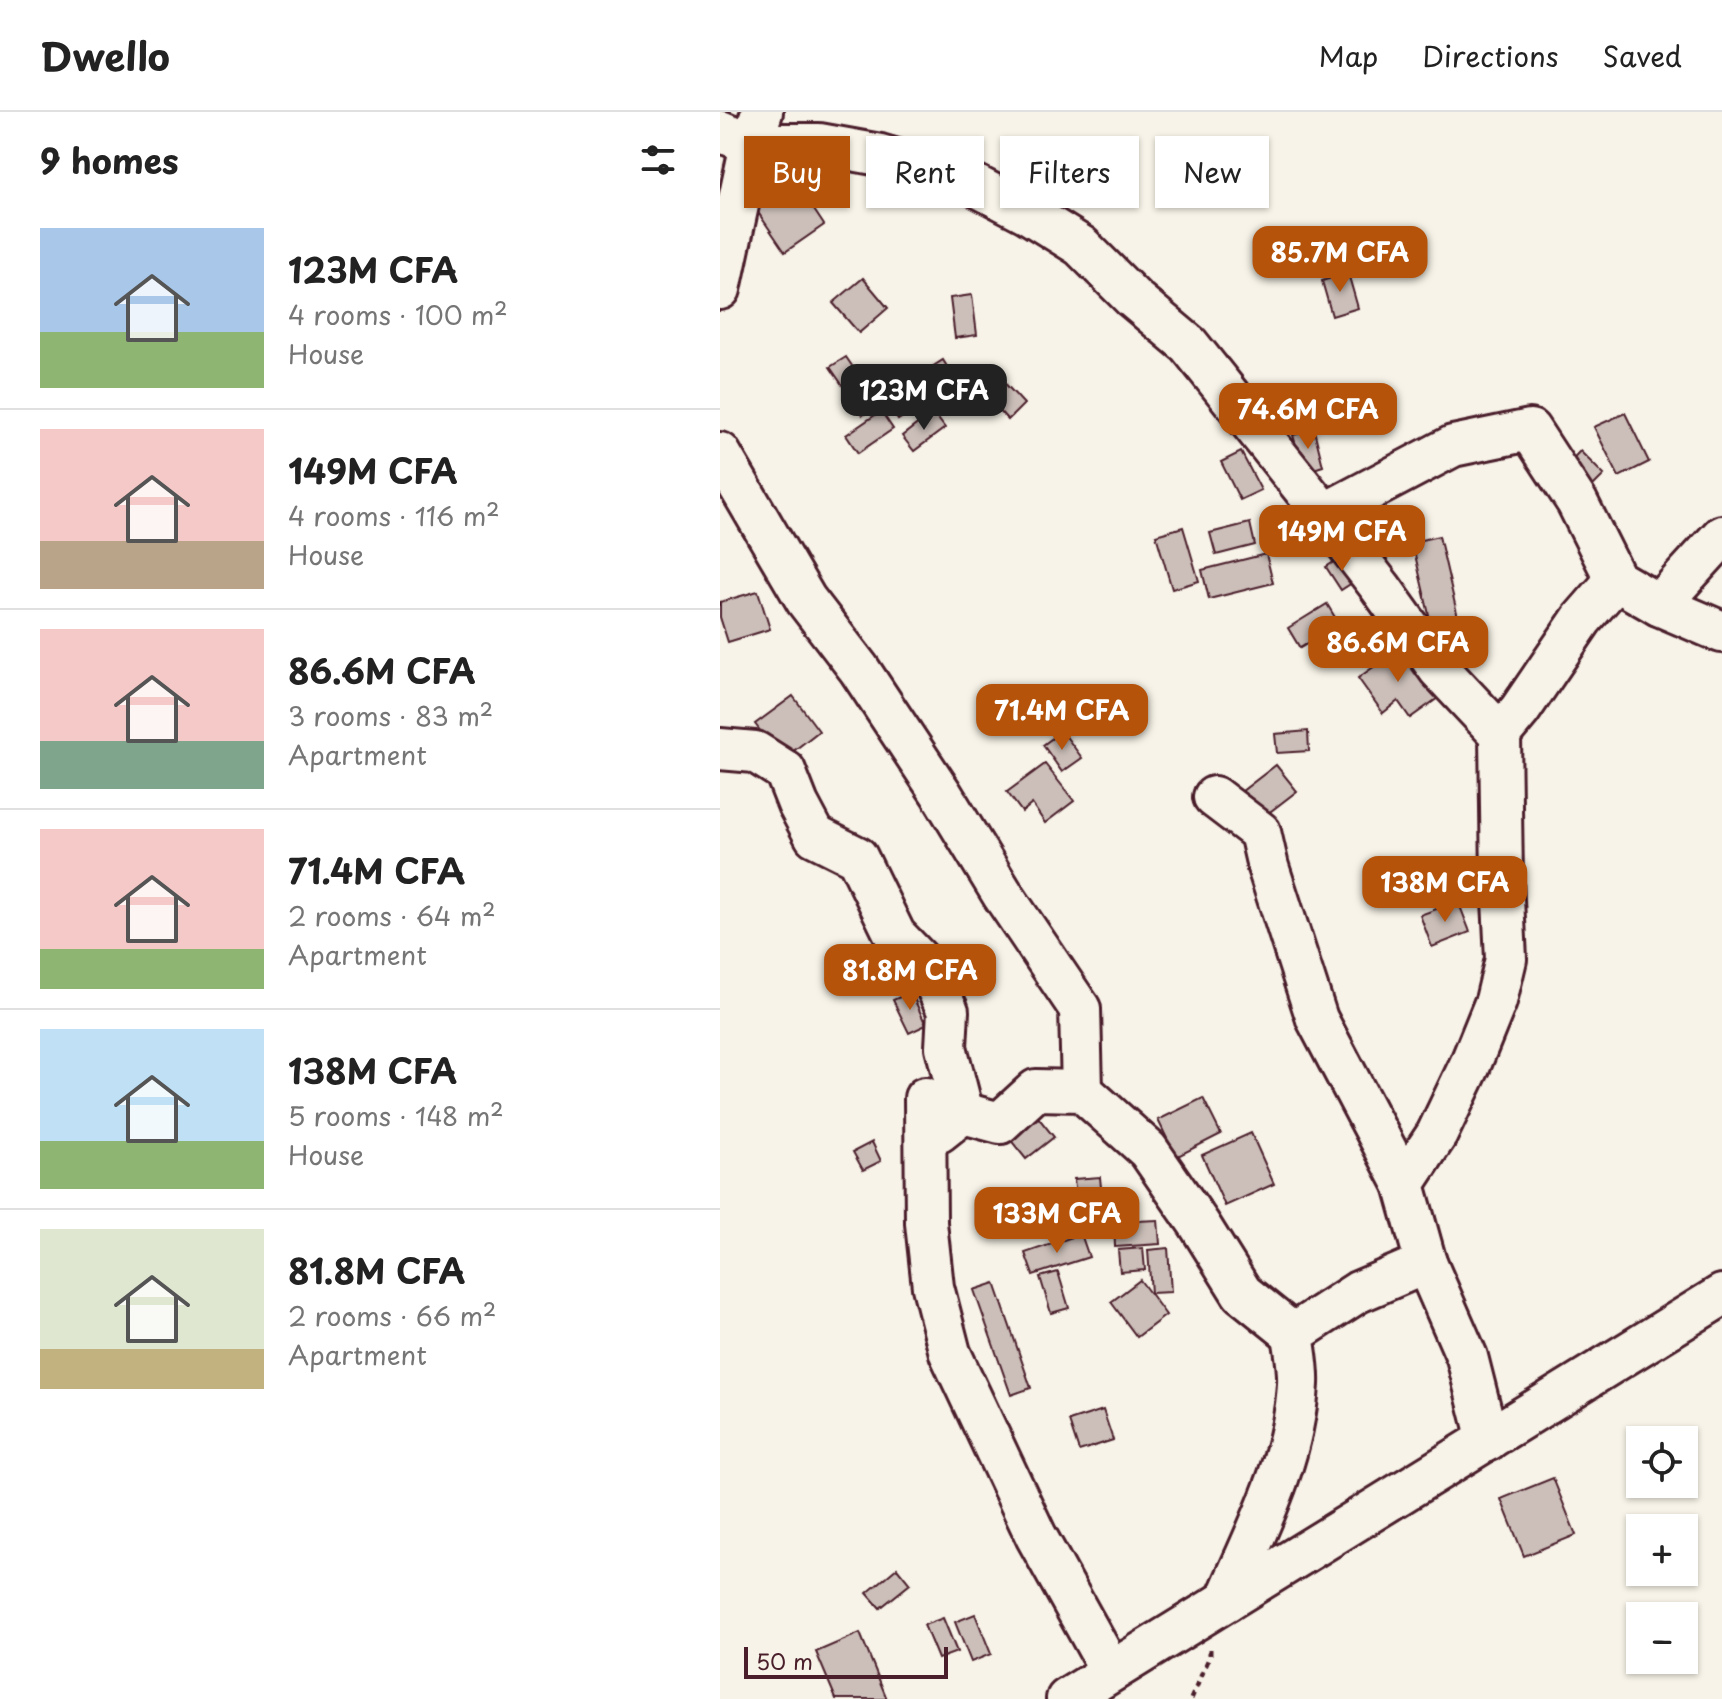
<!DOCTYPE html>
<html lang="en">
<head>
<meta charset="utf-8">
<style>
	:root { --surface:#fff; --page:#f6f6f6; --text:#222; --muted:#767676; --line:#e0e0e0; --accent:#b45309 }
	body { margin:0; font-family:"Playpen Sans",sans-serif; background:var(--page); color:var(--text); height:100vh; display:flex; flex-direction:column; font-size:30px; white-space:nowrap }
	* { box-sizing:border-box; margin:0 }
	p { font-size:26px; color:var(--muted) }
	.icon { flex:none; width:44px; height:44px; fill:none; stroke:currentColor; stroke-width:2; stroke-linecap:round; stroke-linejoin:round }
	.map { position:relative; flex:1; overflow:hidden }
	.details { display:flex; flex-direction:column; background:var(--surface); width:720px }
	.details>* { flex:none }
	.guide { position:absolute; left:24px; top:24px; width:760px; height:72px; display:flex; gap:16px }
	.tools { position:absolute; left:906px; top:1314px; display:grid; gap:16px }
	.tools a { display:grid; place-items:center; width:72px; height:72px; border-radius:0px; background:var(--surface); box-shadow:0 2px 6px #0004; font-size:40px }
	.scale { position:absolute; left:24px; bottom:20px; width:204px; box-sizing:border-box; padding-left:8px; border:4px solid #4a1f2b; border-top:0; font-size:22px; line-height:28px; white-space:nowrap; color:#4a1f2b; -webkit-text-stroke:6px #f7f3e8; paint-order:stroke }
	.price { position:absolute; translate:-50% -68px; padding:0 18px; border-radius:16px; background:var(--accent); color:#fff; font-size:26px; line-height:52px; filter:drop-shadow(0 2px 4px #0008) }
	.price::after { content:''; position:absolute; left:50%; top:48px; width:24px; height:18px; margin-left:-12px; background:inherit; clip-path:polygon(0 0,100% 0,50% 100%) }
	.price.active { background:#222; color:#fff }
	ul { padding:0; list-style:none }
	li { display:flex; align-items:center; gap:24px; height:200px; padding:0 40px }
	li+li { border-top:2px solid var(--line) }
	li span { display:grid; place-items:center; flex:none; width:224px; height:160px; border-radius:0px; color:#555 }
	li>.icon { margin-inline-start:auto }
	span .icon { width:96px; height:96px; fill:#fffc; stroke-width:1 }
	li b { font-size:34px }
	h2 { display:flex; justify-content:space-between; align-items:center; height:96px; padding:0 40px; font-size:34px }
	.pill { padding:0 28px; border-radius:0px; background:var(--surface); box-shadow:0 2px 6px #0004; font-size:28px; line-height:72px }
	.pill.active { background:var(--accent); color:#fff }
	header { display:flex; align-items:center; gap:48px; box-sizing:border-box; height:112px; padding:0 40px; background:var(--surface); border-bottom:2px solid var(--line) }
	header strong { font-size:38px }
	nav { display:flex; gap:44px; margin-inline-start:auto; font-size:28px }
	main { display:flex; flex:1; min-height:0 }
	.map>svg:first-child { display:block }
	.building { fill:#ccbfb9; stroke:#4a1f2b; stroke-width:2 }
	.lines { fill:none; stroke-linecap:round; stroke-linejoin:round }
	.minor-casing { stroke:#4a1f2b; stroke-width:46 }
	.path { stroke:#4a1f2b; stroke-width:5; stroke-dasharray:6 6; stroke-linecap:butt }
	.minor { stroke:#f7f3e8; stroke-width:40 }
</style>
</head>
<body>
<header>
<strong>Dwello</strong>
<nav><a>Map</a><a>Directions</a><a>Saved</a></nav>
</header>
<main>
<section class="details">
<h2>9 homes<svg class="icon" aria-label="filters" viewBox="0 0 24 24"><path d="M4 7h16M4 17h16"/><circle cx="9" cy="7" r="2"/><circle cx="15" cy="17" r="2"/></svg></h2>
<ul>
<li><span style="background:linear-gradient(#a9c7e8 65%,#8fb573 0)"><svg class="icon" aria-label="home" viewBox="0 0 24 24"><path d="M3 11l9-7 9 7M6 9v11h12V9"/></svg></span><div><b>123M CFA</b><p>4 rooms · 100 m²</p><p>House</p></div></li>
<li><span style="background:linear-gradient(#f6c9c9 70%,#b9a48a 0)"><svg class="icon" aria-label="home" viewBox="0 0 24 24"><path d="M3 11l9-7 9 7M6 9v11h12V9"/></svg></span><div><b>149M CFA</b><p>4 rooms · 116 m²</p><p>House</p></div></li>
<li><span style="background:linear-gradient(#f6c9c9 70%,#7fa58c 0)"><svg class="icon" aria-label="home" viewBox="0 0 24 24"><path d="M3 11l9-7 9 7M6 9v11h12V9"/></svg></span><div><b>86.6M CFA</b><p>3 rooms · 83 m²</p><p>Apartment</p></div></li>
<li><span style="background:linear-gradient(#f6c9c9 75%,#8fb573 0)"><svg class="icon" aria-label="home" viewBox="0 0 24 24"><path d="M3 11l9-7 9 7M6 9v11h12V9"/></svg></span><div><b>71.4M CFA</b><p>2 rooms · 64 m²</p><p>Apartment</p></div></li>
<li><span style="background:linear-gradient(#bfe0f5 70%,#8fb573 0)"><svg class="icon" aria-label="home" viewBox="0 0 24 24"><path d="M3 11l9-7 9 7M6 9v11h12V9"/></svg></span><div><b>138M CFA</b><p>5 rooms · 148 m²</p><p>House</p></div></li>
<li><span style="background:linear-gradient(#dfe7d0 75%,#c2b280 0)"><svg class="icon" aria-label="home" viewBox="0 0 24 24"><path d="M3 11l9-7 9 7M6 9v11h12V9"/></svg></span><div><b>81.8M CFA</b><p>2 rooms · 66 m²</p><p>Apartment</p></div></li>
</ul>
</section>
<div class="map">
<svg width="1002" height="1587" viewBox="0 0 1002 1587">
	<rect width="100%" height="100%" fill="#f7f3e8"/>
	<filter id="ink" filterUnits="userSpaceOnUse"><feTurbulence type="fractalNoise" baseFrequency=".0125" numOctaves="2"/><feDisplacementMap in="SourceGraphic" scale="16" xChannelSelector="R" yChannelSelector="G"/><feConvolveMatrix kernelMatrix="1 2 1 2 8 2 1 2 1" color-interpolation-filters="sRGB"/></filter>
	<g filter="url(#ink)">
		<g class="building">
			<polygon points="73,66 104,113 65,140 33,93"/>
			<polygon points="628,161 638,196 612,204 602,169"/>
			<polygon points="143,166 168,196 139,221 113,191"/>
			<polygon points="252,183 257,223 235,226 230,186"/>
			<polygon points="126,245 158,292 143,303 110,255"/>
			<polygon points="223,248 234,266 195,289 185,272"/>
			<polygon points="280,266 304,292 288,308 263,281"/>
			<polygon points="572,273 582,306 545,321 533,289"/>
			<polygon points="180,276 195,297 178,308 164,287"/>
			<polygon points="161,299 173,317 138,341 126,323"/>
			<polygon points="213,300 225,316 194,339 182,324"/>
			<polygon points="905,301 929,350 899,365 874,315"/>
			<polygon points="594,318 603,354 584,360 573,323"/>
			<polygon points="860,339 884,363 863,384 840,360"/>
			<polygon points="521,340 541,378 520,388 501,350"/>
			<polygon points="530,411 535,433 496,443 490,421"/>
			<polygon points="463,415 479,469 452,477 436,423"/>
			<polygon points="719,424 741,518 714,524 692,430"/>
			<polygon points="546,442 553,471 489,487 482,458"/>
			<polygon points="623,444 638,467 621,478 606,455"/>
			<polygon points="38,479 50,517 8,530 0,505 0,490"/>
			<polygon points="607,492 619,512 580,536 568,516"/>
			<polygon points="682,535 718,586 690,606 678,589 663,601 638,566"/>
			<polygon points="73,584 99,619 62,648 35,612"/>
			<polygon points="358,589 370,604 354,616 343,601"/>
			<polygon points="342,619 362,646 342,660 323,633"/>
			<polygon points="588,619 589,639 557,641 555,622"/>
			<polygon points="325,652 354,689 325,711 312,692 302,700 287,680"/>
			<polygon points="556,653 577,679 538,709 517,683"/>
			<polygon points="738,789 750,820 712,835 700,803"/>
			<polygon points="191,880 206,913 189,921 173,888"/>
			<polygon points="483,986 501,1022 456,1045 438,1008"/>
			<polygon points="317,1004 334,1025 306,1047 289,1026"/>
			<polygon points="531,1021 554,1072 505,1094 482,1043"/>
			<polygon points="152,1030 161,1049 143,1058 133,1040"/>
			<polygon points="380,1065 384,1107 359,1109 354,1067"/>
			<polygon points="438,1108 440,1132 395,1135 394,1110"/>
			<polygon points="361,1122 369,1145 313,1163 305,1141"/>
			<polygon points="423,1136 425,1158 400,1160 398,1138"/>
			<polygon points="448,1136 451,1180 431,1181 428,1138"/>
			<polygon points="338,1160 349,1196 331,1201 320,1165"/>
			<polygon points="420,1168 446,1203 417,1225 391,1190"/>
			<polygon points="275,1171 311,1276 291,1283 254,1178"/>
			<polygon points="383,1298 393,1328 359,1339 349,1309"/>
			<polygon points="833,1366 856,1423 804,1444 781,1387"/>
			<polygon points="177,1456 190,1472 160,1496 147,1481"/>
			<polygon points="255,1502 271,1542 251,1550 235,1510"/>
			<polygon points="223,1506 237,1540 218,1547 204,1513"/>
			<polygon points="140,1521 167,1587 116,1587 96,1540"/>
		</g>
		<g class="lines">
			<g class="minor-casing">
				<g id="minor">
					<path d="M 0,19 L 31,32 L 99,32 L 160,43 L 245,68 L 308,101 L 361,134 L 413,186 L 469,233 L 604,402 L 661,476 L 719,557 L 780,622 L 782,768 L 786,847 L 776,889 L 750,953 L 717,1022 L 684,1072 L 706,1151 L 638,1180 L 573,1222 C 575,1238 579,1256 578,1272 C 574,1349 536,1419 506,1489"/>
					<polyline points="0,177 31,32 42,0"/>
					<polyline points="0,341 86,488 139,557 221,681 283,783 360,897 362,979"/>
					<polyline points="604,402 733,334 810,318 857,390 896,468 939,493 1002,520"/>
					<polyline points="939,493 1002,424"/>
					<polyline points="780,622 800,598 862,507 896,468"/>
					<polyline points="0,637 35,640 65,659 78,692 95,724 137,745 175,823 208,857 228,899 226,935 243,1001"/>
					<polyline points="494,685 540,720 548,755 597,907 684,1072"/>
					<polyline points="205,986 206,1111 213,1175 230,1241 316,1424 391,1559"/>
					<polyline points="219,1020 243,1001 280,1011 316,978 362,979 428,1038 479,1112 522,1181 573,1222"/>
					<polyline points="706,1151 747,1245 768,1328"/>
					<polyline points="347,1587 1002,1183"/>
				</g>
			</g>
			<polyline class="path" points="471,1587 490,1544 490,1536"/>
			<use href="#minor" class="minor"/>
		</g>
	</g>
</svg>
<div class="tools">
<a><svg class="icon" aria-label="locate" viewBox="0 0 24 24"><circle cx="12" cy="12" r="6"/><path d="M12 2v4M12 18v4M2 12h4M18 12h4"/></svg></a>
<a>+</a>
<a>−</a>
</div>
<div class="scale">50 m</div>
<b class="price" style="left:620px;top:182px">85.7M CFA</b>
<b class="price active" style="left:204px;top:320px">123M CFA</b>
<b class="price" style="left:588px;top:339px">74.6M CFA</b>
<b class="price" style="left:622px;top:461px">149M CFA</b>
<b class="price" style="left:678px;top:572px">86.6M CFA</b>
<b class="price" style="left:342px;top:640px">71.4M CFA</b>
<b class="price" style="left:725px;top:812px">138M CFA</b>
<b class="price" style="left:190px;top:900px">81.8M CFA</b>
<b class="price" style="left:337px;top:1143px">133M CFA</b>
<div class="guide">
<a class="pill active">Buy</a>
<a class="pill">Rent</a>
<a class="pill">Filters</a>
<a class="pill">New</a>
</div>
</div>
</main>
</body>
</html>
